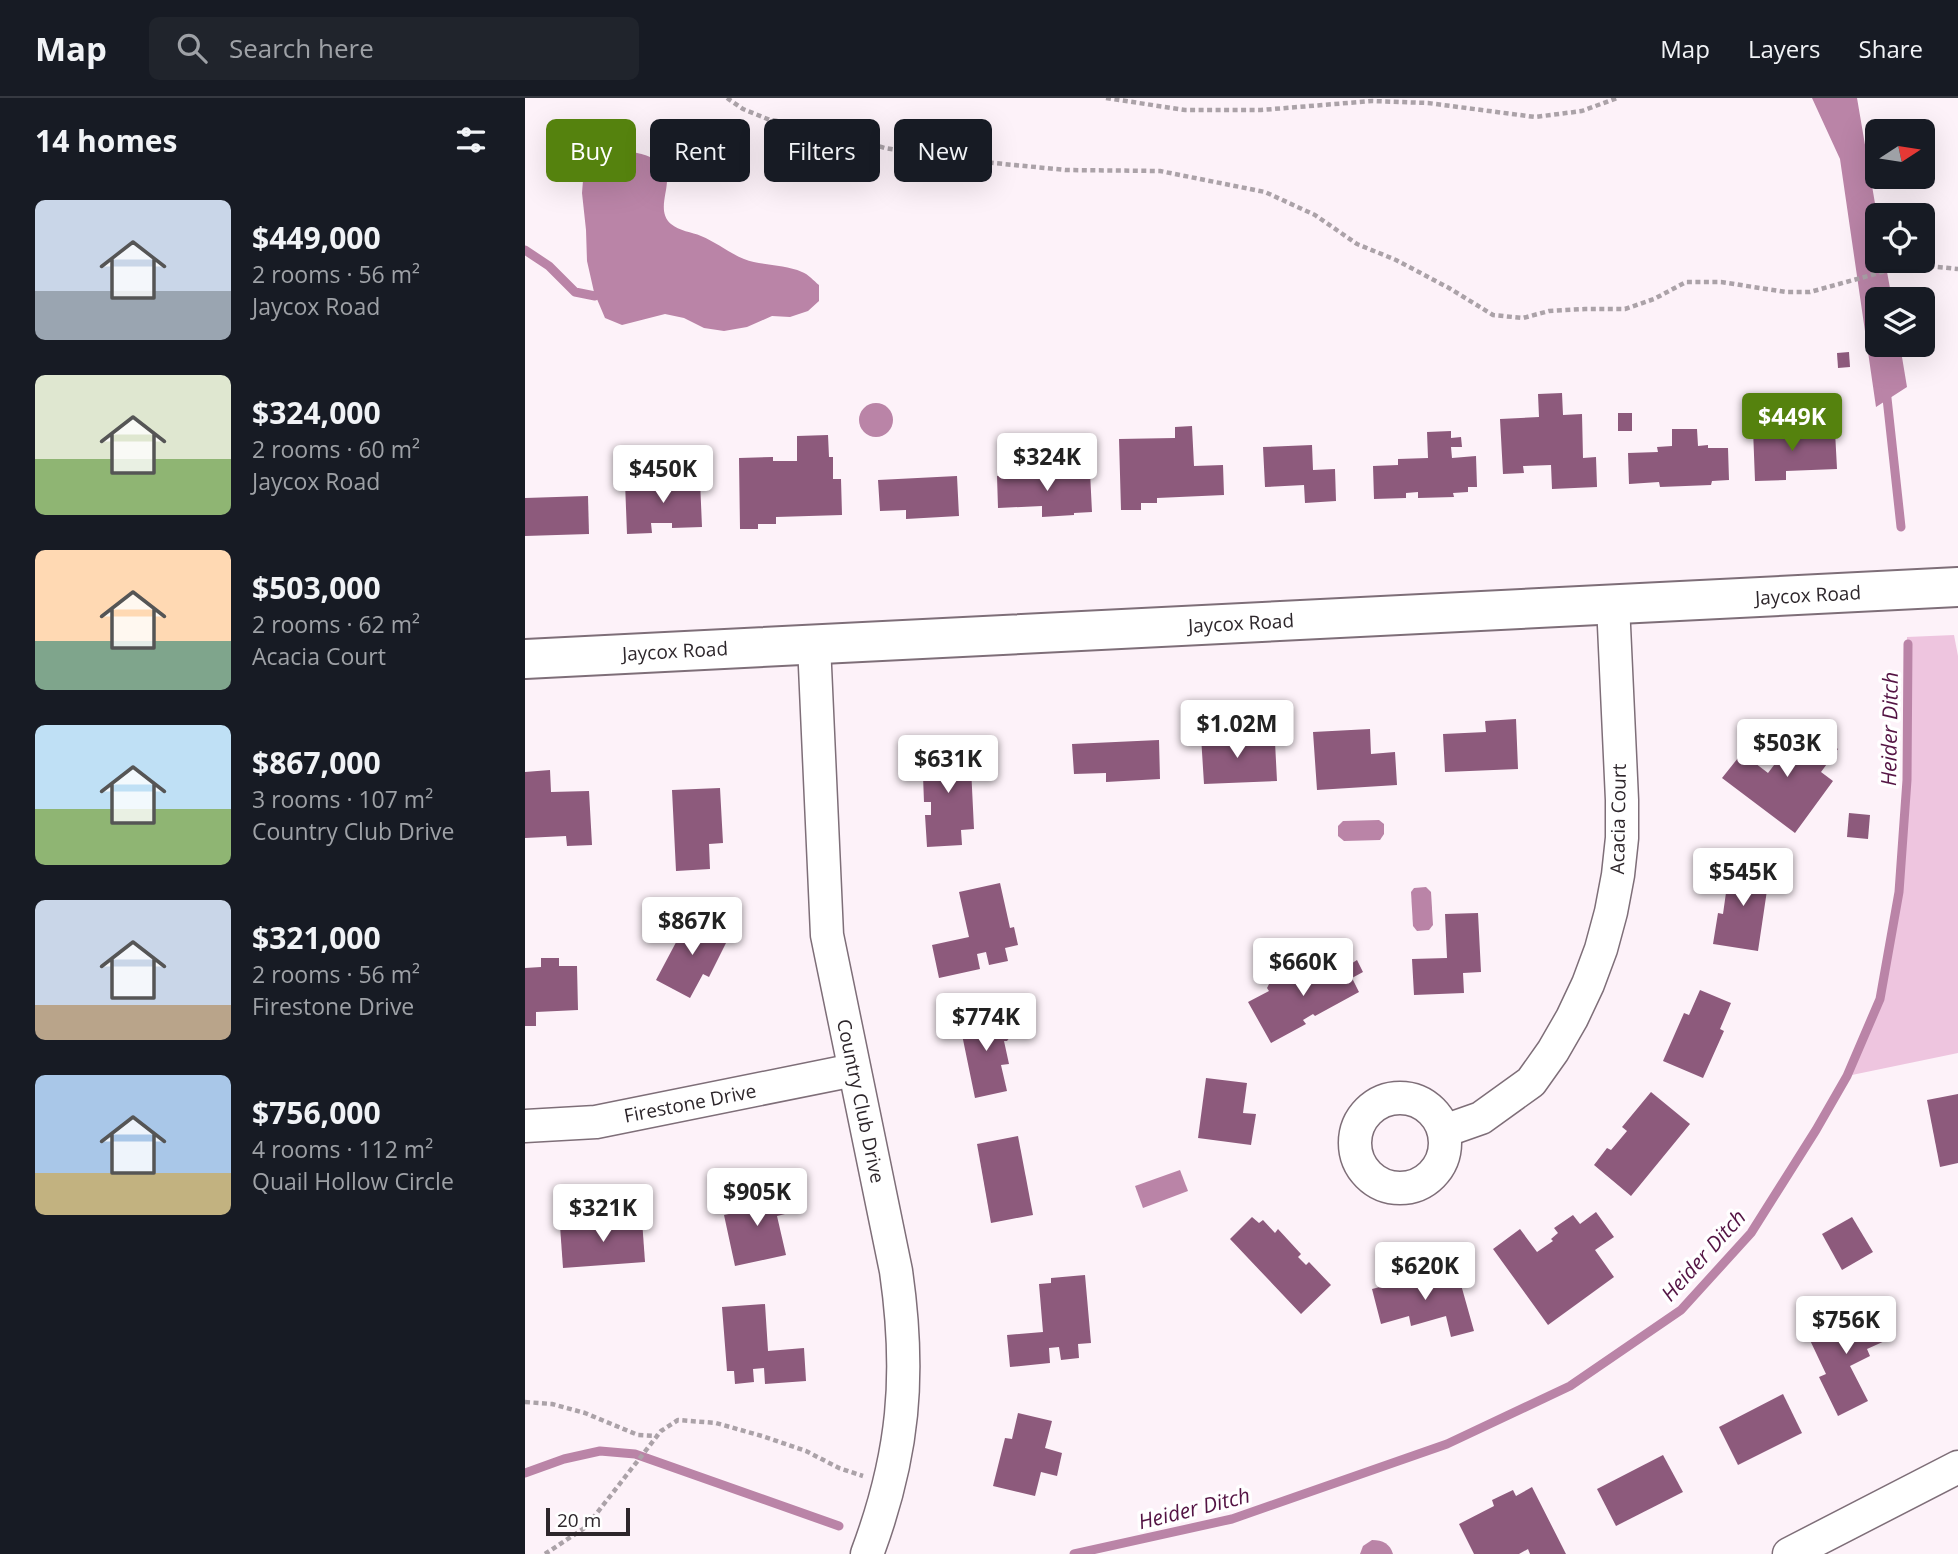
<!DOCTYPE html>
<html lang="en">
<head>
<meta charset="utf-8">
<style>
	:root { --surface:#171b24; --page:#20242c; --text:#f1f3f6; --muted:#9ea1a6; --line:#363941; --accent:#55820e }
	body { margin:0; font-family:"Open Sans",sans-serif; background:var(--page); color:var(--text); height:100vh; display:flex; flex-direction:column; font-size:26px; white-space:nowrap }
	* { box-sizing:border-box; margin:0 }
	p { font-size:23px; color:var(--muted) }
	.icon { flex:none; width:38px; height:38px; fill:none; stroke:currentColor; stroke-width:2; stroke-linecap:round; stroke-linejoin:round }
	.map { position:relative; flex:1; overflow:hidden }
	.sheet { display:flex; flex-direction:column; background:var(--surface); width:525px }
	.sheet>* { flex:none }
	.top-card { position:absolute; left:21px; top:21px; width:665px; height:63px; display:flex; gap:14px }
	.needle { width:46px; rotate:78deg }
	.fabs { position:absolute; left:1340px; top:21px; display:grid; gap:14px }
	.fabs a { display:grid; place-items:center; width:70px; height:70px; border-radius:10px; background:var(--surface); box-shadow:0 7px 28px #0002; font-size:35px }
	.scale { position:absolute; left:21px; bottom:18px; width:84px; box-sizing:border-box; padding-left:7px; border:4px solid #2d262b; border-top:0; font-size:19px; line-height:24px; white-space:nowrap; color:#2d262b; -webkit-text-stroke:5px #fff; paint-order:stroke }
	.price { position:absolute; translate:-50% -60px; padding:0 16px; border-radius:7px; background:#fff; color:#222; font-size:23px; line-height:46px; filter:drop-shadow(0 2px 4px #0008) }
	.price::after { content:''; position:absolute; left:50%; top:42px; width:21px; height:16px; margin-left:-10px; background:inherit; clip-path:polygon(0 0,100% 0,50% 100%) }
	.price.selected { background:var(--accent); color:#fff }
	ul { padding:0; list-style:none }
	li { display:flex; align-items:center; gap:21px; height:175px; padding:0 35px }
	li span { display:grid; place-items:center; flex:none; width:196px; height:140px; border-radius:10px; color:#555 }
	li>.icon { margin-inline-start:auto }
	span .icon { width:84px; height:84px; fill:#fffc; stroke-width:1 }
	li b { font-size:30px }
	h2 { display:flex; justify-content:space-between; align-items:center; height:84px; padding:0 35px; font-size:30px }
	.tag { padding:0 24px; border-radius:10px; background:var(--surface); box-shadow:0 7px 28px #0002; font-size:24px; line-height:63px }
	.tag.selected { background:var(--accent); color:#fff }
	header { display:flex; align-items:center; gap:42px; box-sizing:border-box; height:98px; padding:0 35px; background:var(--surface); border-bottom:2px solid var(--line) }
	header strong { font-size:33px }
	nav { display:flex; gap:38px; margin-inline-start:auto; font-size:24px }
	.search { width:490px; height:63px; background:var(--page); display:flex; align-items:center; gap:18px; box-sizing:border-box; padding:0 24px; border-radius:10px; color:var(--muted); font-size:26px }
	main { display:flex; flex:1; min-height:0 }
	.map>svg:first-child { display:block }
	.green { fill:#eec5df }
	.water { fill:#ba84a7 }
	.lines { fill:none; stroke-linecap:round; stroke-linejoin:round }
	.stream { stroke:#ba84a7; stroke-width:9 }
	.building { fill:#8d5a7c }
	.minor-casing { stroke:#7e6e78; stroke-width:35 }
	.tertiary-casing { stroke:#7e6e78; stroke-width:42 }
	.path { stroke:#aba2a8; stroke-width:4.5; stroke-dasharray:5 3.5; stroke-linecap:butt }
	.minor { stroke:#fff; stroke-width:32 }
	.tertiary { stroke:#fff; stroke-width:38 }
	.labels { text-anchor:middle; dominant-baseline:central; stroke-width:7; stroke-linejoin:round; paint-order:stroke }
	.street-label { font-size:19px; fill:#2d262b; stroke:#fff }
	.water-label { font-size:21px; font-style:italic; fill:#541444; stroke:#fff }
</style>
</head>
<body>
<header>
<strong>Map</strong>
<div class="search"><svg class="icon" aria-label="search" viewBox="0 0 24 24"><circle cx="10" cy="10" r="6"/><path d="M15 15l6 6"/></svg>Search here</div>
<nav><a>Map</a><a>Layers</a><a>Share</a></nav>
</header>
<main>
<section class="sheet">
<h2>14 homes<svg class="icon" aria-label="filters" viewBox="0 0 24 24"><path d="M4 7h16M4 17h16"/><circle cx="9" cy="7" r="2"/><circle cx="15" cy="17" r="2"/></svg></h2>
<ul>
<li><span style="background:linear-gradient(#c9d6e8 65%,#9aa5b1 0)"><svg class="icon" aria-label="home" viewBox="0 0 24 24"><path d="M3 11l9-7 9 7M6 9v11h12V9"/></svg></span><div><b>$449,000</b><p>2 rooms · 56 m²</p><p>Jaycox Road</p></div></li>
<li><span style="background:linear-gradient(#dfe7d0 60%,#8fb573 0)"><svg class="icon" aria-label="home" viewBox="0 0 24 24"><path d="M3 11l9-7 9 7M6 9v11h12V9"/></svg></span><div><b>$324,000</b><p>2 rooms · 60 m²</p><p>Jaycox Road</p></div></li>
<li><span style="background:linear-gradient(#ffd9b3 65%,#7fa58c 0)"><svg class="icon" aria-label="home" viewBox="0 0 24 24"><path d="M3 11l9-7 9 7M6 9v11h12V9"/></svg></span><div><b>$503,000</b><p>2 rooms · 62 m²</p><p>Acacia Court</p></div></li>
<li><span style="background:linear-gradient(#bfe0f5 60%,#8fb573 0)"><svg class="icon" aria-label="home" viewBox="0 0 24 24"><path d="M3 11l9-7 9 7M6 9v11h12V9"/></svg></span><div><b>$867,000</b><p>3 rooms · 107 m²</p><p>Country Club Drive</p></div></li>
<li><span style="background:linear-gradient(#c9d6e8 75%,#b9a48a 0)"><svg class="icon" aria-label="home" viewBox="0 0 24 24"><path d="M3 11l9-7 9 7M6 9v11h12V9"/></svg></span><div><b>$321,000</b><p>2 rooms · 56 m²</p><p>Firestone Drive</p></div></li>
<li><span style="background:linear-gradient(#a9c7e8 70%,#c2b280 0)"><svg class="icon" aria-label="home" viewBox="0 0 24 24"><path d="M3 11l9-7 9 7M6 9v11h12V9"/></svg></span><div><b>$756,000</b><p>4 rooms · 112 m²</p><p>Quail Hollow Circle</p></div></li>
</ul>
</section>
<div class="map">
<svg width="1433" height="1456" viewBox="0 0 1433 1456">
	<rect width="100%" height="100%" fill="#fdf2f9"/>
	<polygon class="green" points="1429,537 1433,558 1433,955 1322,978 1355,901 1374,794 1382,682 1382,539"/>
	<g class="water">
		<polygon points="1287,0 1332,0 1353,123 1353,163 1360,163 1367,201 1353,201 1353,247 1375,247 1382,289 1351,309 1315,61"/>
		<path d="M 90,52 C 180,59 120,103 146,126 C 154,133 167,134 176,138 C 191,144 204,155 219,161 C 237,168 259,166 277,174 C 283,176 289,183 294,187 L 294,203 L 283,213 L 265,219 L 247,218 L 222,229 L 199,233 L 179,230 L 159,220 L 140,216 L 97,227 L 80,220 L 69,194 L 62,163 L 61,132 L 57,95 L 59,70 L 72,54 Z"/>
		<circle cx="351" cy="322" r="17"/>
		<polygon points="854,722 859,726 859,736 855,742 819,743 813,738 813,728 818,723"/>
		<polygon points="901,789 906,794 908,827 904,832 892,833 888,828 886,794 889,790"/>
		<polygon points="655,1072 663,1093 618,1110 610,1088"/>
		<path d="M 847,1442 C 858,1442 865,1446 868,1456 L 835,1456 L 838,1448 Z"/>
	</g>
	<g class="lines">
		<g class="stream">
			<polyline points="0,152 24,168 50,194 70,198"/>
			<polyline points="1361,291 1376,429"/>
			<polyline points="0,1375 39,1361 75,1353 110,1356 314,1428"/>
			<polyline points="549,1456 707,1421 922,1346 1045,1288 1156,1212 1226,1135 1291,1032 1322,978 1355,901 1374,794 1382,682 1383,546"/>
		</g>
	</g>
	<g class="building">
		<polygon points="1324,254 1325,269 1313,270 1312,255"/>
		<polygon points="1037,295 1038,317 1057,316 1058,360 1071,359 1072,389 1027,391 1026,367 998,368 999,375 978,376 975,321 1014,319 1013,296"/>
		<rect x="1093" y="315" width="14" height="18"/>
		<polygon points="667,328 669,368 698,367 699,397 632,400 632,405 616,405 616,412 596,412 594,341 650,340 650,329"/>
		<polygon points="1258,330 1258,335 1310,333 1312,371 1261,373 1261,382 1230,383 1228,331"/>
		<polygon points="1147,331 1172,331 1173,348 1183,347 1183,350 1203,350 1204,382 1187,383 1186,387 1135,389 1134,384 1104,386 1103,355 1133,354 1132,349 1147,348"/>
		<polygon points="926,333 926,340 936,339 937,349 926,349 927,360 951,358 952,389 943,389 943,394 928,395 929,399 893,400 893,394 881,395 881,400 849,401 848,368 873,367 873,361 903,360 902,334"/>
		<polygon points="303,337 304,359 308,359 308,381 316,381 317,417 251,419 251,426 233,426 233,431 215,431 214,360 248,359 248,363 272,363 272,338"/>
		<polygon points="787,347 788,372 810,371 811,403 780,405 779,387 740,389 738,349"/>
		<polygon points="565,374 567,414 549,415 549,417 517,419 517,408 473,410 472,378"/>
		<polygon points="432,378 434,418 381,421 381,412 355,413 353,382"/>
		<polygon points="175,382 177,429 147,430 147,425 126,425 127,435 102,436 100,384"/>
		<polygon points="63,398 64,436 0,438 0,400"/>
		<polygon points="991,621 993,671 920,674 918,636 961,634 960,623"/>
		<polygon points="1280,626 1313,651 1296,674 1308,683 1270,735 1197,680 1217,655 1243,675"/>
		<polygon points="845,631 846,656 870,654 872,687 792,692 788,634"/>
		<polygon points="718,635 719,645 750,644 752,683 679,686 676,638"/>
		<polygon points="634,642 635,681 581,684 581,675 549,676 547,646"/>
		<polygon points="445,649 449,731 436,732 437,747 402,749 400,717 406,717 406,704 399,704 397,651"/>
		<polygon points="25,672 26,694 64,693 67,747 42,748 41,738 0,740 0,674"/>
		<polygon points="195,690 198,745 184,746 185,771 151,773 147,692"/>
		<polygon points="1324,715 1345,717 1343,741 1322,739"/>
		<polygon points="1205,766 1245,772 1233,853 1188,846 1193,815 1198,816"/>
		<polygon points="475,785 485,830 489,829 493,847 480,850 483,863 464,867 461,854 452,856 455,871 414,880 407,847 444,839 434,794"/>
		<polygon points="953,815 956,874 938,875 939,895 889,897 887,861 922,860 920,816"/>
		<polygon points="165,818 204,839 184,879 178,876 165,900 131,882"/>
		<polygon points="16,860 34,860 34,868 52,868 53,912 11,914 11,928 0,928 0,870 16,869"/>
		<polygon points="817,862 821,869 832,862 838,874 827,880 834,894 790,918 788,916 778,922 781,926 746,945 723,904 744,893 742,890 745,884 752,881 759,882 761,886 785,873 788,878"/>
		<polygon points="1175,892 1206,905 1195,931 1199,933 1178,980 1138,963 1159,915 1164,917"/>
		<polygon points="473,914 476,927 479,927 483,929 485,939 482,943 479,943 484,966 476,967 482,993 450,1000 434,922"/>
		<polygon points="681,980 722,985 718,1015 731,1016 726,1047 673,1040"/>
		<polygon points="1126,994 1165,1026 1106,1098 1069,1067 1082,1050 1086,1052 1102,1033 1097,1029"/>
		<polygon points="1433,996 1433,1065 1415,1069 1402,1002"/>
		<polygon points="493,1038 508,1117 466,1125 452,1046"/>
		<polygon points="254,1088 260,1116 252,1118 261,1157 210,1168 199,1117 223,1112 219,1095"/>
		<polygon points="1071,1114 1089,1139 1070,1152 1089,1179 1023,1227 968,1151 995,1131 1012,1154 1028,1143 1026,1141 1033,1135 1029,1130 1048,1117 1055,1126"/>
		<polygon points="727,1119 734,1125 738,1122 750,1135 753,1131 776,1156 773,1159 781,1167 784,1164 806,1187 776,1216 705,1141"/>
		<polygon points="1327,1119 1348,1154 1317,1172 1297,1136"/>
		<polygon points="117,1122 120,1164 38,1170 35,1128"/>
		<polygon points="913,1174 914,1180 933,1176 949,1233 926,1239 921,1218 886,1228 884,1218 856,1226 847,1191"/>
		<polygon points="560,1177 566,1245 553,1246 554,1260 536,1262 534,1249 524,1250 525,1265 485,1269 482,1237 518,1234 514,1186 526,1185 526,1180"/>
		<polygon points="240,1206 243,1253 279,1250 281,1283 240,1286 239,1270 228,1271 229,1284 210,1286 209,1273 202,1273 197,1209"/>
		<polygon points="1345,1207 1362,1242 1342,1251 1345,1258 1325,1268 1343,1303 1313,1318 1294,1279 1301,1276 1283,1238"/>
		<polygon points="1258,1296 1277,1335 1213,1367 1194,1329"/>
		<polygon points="493,1315 527,1323 520,1350 537,1355 532,1378 516,1374 510,1398 468,1388 480,1340 487,1341"/>
		<polygon points="1138,1357 1158,1394 1091,1428 1072,1391"/>
		<polygon points="1007,1389 1041,1456 1005,1456 1003,1451 994,1456 949,1456 934,1426 969,1408 967,1402 988,1392 991,1398"/>
	</g>
	<g class="lines">
		<g class="minor-casing">
			<g id="minor">
				<path d="M 289,546 L 302,837 L 371,1173 C 386,1277 379,1357 342,1456"/>
				<circle cx="875" cy="1045" r="45"/>
				<polyline points="0,1028 71,1024 329,972"/>
				<polyline points="919,1033 956,1020 1006,984 1028,953 1047,920 1063,886 1076,851 1086,814 1093,777 1097,740 1097,702 1088,506"/>
				<polyline points="1264,1456 1433,1369"/>
			</g>
		</g>
		<g class="tertiary-casing">
			<polyline id="tertiary" points="0,561 1433,489"/>
		</g>
		<g class="path">
			<polyline points="202,0 218,11 245,22 283,27 360,50 427,61 541,72 635,73 740,94 790,117 832,146 871,162 924,190 968,217 998,220 1024,213 1060,211 1100,211 1129,201 1161,184 1196,184 1261,194 1285,194 1372,170 1402,168 1433,171"/>
			<polyline points="581,0 660,12 736,12 847,3 903,5 1010,19 1057,13 1092,0"/>
			<polyline points="0,1304 27,1306 60,1315 113,1337 131,1338"/>
			<polyline points="20,1456 61,1429 136,1333 153,1322 191,1325 237,1338 281,1353 314,1370 338,1378"/>
		</g>
		<use href="#minor" class="minor"/>
		<use href="#tertiary" class="tertiary"/>
	</g>
	<g class="labels">
		<g class="street-label">
			<text transform="translate(1283 497) rotate(-3)">Jaycox Road</text>
			<text transform="translate(716 525) rotate(-3)">Jaycox Road</text>
			<text transform="translate(150 553) rotate(-3)">Jaycox Road</text>
			<text transform="translate(1093 721) rotate(-89)">Acacia Court</text>
			<text transform="translate(336 1003) rotate(78)">Country Club Drive</text>
			<text transform="translate(165 1005) rotate(-11)">Firestone Drive</text>
		</g>
		<g class="water-label">
			<text transform="translate(1364 631) rotate(-89)">Heider Ditch</text>
			<text transform="translate(1178 1157) rotate(-48)">Heider Ditch</text>
			<text transform="translate(669 1410) rotate(-14)">Heider Ditch</text>
		</g>
	</g>
</svg>
<div class="fabs">
<a><svg class="needle" viewBox="-14 -14 28 28"><path d="M0-13l5 13h-10z" fill="#e53935"/><path d="M0 13l5-13h-10z" fill="#9ea1a6"/></svg></a>
<a><svg class="icon" aria-label="locate" viewBox="0 0 24 24"><circle cx="12" cy="12" r="6"/><path d="M12 2v4M12 18v4M2 12h4M18 12h4"/></svg></a>
<a><svg class="icon" aria-label="layers" viewBox="0 0 24 24"><path d="M12 4l9 5-9 5-9-5zM3 14l9 5 9-5"/></svg></a>
</div>
<div class="scale">20 m</div>
<b class="price selected" style="left:1267px;top:355px">$449K</b>
<b class="price" style="left:522px;top:395px">$324K</b>
<b class="price" style="left:138px;top:407px">$450K</b>
<b class="price" style="left:712px;top:662px">$1.02M</b>
<b class="price" style="left:1262px;top:681px">$503K</b>
<b class="price" style="left:423px;top:697px">$631K</b>
<b class="price" style="left:1218px;top:810px">$545K</b>
<b class="price" style="left:167px;top:859px">$867K</b>
<b class="price" style="left:778px;top:900px">$660K</b>
<b class="price" style="left:461px;top:955px">$774K</b>
<b class="price" style="left:232px;top:1130px">$905K</b>
<b class="price" style="left:78px;top:1146px">$321K</b>
<b class="price" style="left:900px;top:1204px">$620K</b>
<b class="price" style="left:1321px;top:1258px">$756K</b>
<div class="top-card">
<a class="tag selected">Buy</a>
<a class="tag">Rent</a>
<a class="tag">Filters</a>
<a class="tag">New</a>
</div>
</div>
</main>
</body>
</html>
